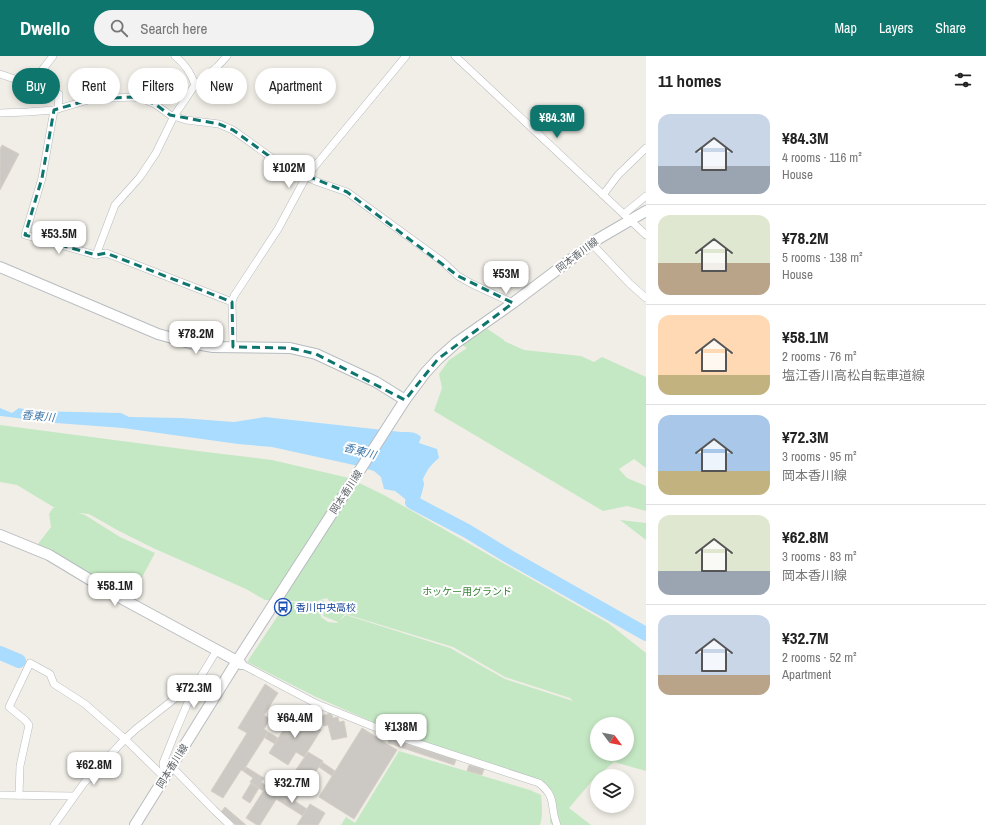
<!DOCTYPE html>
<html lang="en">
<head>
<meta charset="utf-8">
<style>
	:root { --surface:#fff; --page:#f2f2f2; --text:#222; --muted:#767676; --line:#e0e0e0; --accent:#0f766e }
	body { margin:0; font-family:"Archivo Narrow","Noto Sans JP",sans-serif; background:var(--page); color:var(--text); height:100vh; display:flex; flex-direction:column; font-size:15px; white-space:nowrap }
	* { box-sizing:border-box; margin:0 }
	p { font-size:13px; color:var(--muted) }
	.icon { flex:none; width:22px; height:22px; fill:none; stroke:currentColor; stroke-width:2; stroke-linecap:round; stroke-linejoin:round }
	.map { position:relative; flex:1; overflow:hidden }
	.side { display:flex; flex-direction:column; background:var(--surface); width:340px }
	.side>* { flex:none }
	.hud { position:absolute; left:12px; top:12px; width:380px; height:36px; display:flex; gap:8px }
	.needle { width:26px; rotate:122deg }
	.controls { position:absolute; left:590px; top:661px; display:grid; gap:8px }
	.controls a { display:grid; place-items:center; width:44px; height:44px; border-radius:50%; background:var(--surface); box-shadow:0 2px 6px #0003; font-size:20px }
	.price { position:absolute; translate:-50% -34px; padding:0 9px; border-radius:8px; background:#fff; color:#222; font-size:13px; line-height:26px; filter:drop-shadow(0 1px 2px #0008) }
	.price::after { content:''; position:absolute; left:50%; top:24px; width:12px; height:9px; margin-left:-6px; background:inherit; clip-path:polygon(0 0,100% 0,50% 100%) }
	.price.current { background:var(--accent); color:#fff }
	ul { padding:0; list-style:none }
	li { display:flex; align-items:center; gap:12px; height:100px; padding:0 12px }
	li+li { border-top:1px solid var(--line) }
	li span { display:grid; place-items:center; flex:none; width:112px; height:80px; border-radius:12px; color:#555 }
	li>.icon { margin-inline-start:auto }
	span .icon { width:48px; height:48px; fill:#fffc; stroke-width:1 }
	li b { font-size:17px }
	h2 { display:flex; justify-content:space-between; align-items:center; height:48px; padding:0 12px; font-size:17px }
	.tag { padding:0 14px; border-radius:18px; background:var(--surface); box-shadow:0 2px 6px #0003; font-size:14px; line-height:36px }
	.tag.current { background:var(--accent); color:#fff }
	header { display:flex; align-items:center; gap:24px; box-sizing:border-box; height:56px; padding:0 20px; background:var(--accent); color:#fff }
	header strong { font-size:19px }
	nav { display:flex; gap:22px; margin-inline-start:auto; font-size:14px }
	.search { width:280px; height:36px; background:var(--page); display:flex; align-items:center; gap:10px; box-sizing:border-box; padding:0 14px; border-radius:22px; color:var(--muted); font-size:15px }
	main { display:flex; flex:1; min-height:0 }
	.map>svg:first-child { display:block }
	.green { fill:#c5e8c4; fill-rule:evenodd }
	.water { fill:#a9dcff }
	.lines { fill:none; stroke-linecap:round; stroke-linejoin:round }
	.river { stroke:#a9dcff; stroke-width:14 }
	.building { fill:#ccc9c4; stroke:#d6d0c5 }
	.street-casing { stroke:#b7babd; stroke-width:8 }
	.secondary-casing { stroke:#b8bcc0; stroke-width:12 }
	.street { stroke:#fff; stroke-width:7 }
	.secondary { stroke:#fff; stroke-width:10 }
	.marked { fill:none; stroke:#0f766e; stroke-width:3; stroke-dasharray:8 5; stroke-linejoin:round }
	.labels { text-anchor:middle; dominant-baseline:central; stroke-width:4; stroke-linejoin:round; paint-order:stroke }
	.street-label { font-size:10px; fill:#5e6367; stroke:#fff }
	.park-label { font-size:10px; fill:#348135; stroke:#fff }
	.transit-label { font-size:10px; fill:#164399; stroke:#fff; text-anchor:start }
	.water-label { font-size:11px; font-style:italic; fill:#4178aa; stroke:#fff }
</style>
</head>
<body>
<header>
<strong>Dwello</strong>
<div class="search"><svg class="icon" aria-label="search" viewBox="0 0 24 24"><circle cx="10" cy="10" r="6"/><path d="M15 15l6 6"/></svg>Search here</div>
<nav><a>Map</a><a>Layers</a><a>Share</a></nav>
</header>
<main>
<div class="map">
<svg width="646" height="769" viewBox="0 0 646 769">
	<rect width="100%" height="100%" fill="#f1eee7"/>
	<g class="green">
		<polygon points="486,272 504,284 504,285 524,294 581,300 594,306 602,301 646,321 646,412 634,403 619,413 627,422 646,430 646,455 627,450 603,455 434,355 442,332 439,318 449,304 467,292 462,289"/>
		<path d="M 0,369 L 198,395 L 272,404 L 349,422 L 384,439 L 608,567 L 646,597 L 646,715 L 614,706 L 592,725 L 569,752 L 591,769 L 553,769 L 550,767 L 551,752 L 553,737 L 546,728 L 402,679 L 316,641 L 247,606 L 287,546 L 313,547 L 323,544 L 325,549 L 320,556 L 321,561 L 328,566 L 337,567 L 338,566 L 323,560 L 324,555 L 331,548 L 327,542 L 313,546 L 265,544 L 246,533 L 153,492 L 119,475 L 89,458 L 78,457 L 85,459 L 120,481 L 155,497 L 140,525 L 126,538 C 96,522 67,504 37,489 L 51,471 L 49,458 L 53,452 L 55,452 L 17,429 L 0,426 ZM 345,558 L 453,591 L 505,621 L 570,642 L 573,645 L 505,623 L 450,592 L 346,559 L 339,565 ZM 597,668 L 627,668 L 627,698 L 597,698 Z"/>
		<polygon points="620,464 646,467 646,484"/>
		<path d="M 399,695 L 530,734 L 541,739 C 542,750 543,759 540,769 L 341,769 L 346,761 L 355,767 Z"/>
	</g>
	<path class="water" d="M 0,352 L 12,357 L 19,352 L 32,355 L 121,357 L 129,361 L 181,362 L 234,366 L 265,361 L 401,376 C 409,376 415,375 421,381 L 419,387 L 437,393 L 439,402 C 422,415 423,429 412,446 L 409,446 L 395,435 L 384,433 L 381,421 L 374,415 L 354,409 L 272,391 L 238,388 L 123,372 L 56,367 L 1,360 L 0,360 Z"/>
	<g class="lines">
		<g class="river">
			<polyline points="417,428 412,446 467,475 508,500 646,578"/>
			<polyline points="0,597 19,605"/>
		</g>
	</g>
	<g class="building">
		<polygon points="2,89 19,98 0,134 0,93"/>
		<polygon points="265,628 278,637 264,659 270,663 264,673 268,676 243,715 241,714 223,742 211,735 247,677 238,672"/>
		<polygon points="294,657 321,674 304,701 296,696 288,709 269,697"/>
		<polygon points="331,657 333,662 338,661 339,666 344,665 347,681 332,684 328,669 324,670 321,660"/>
		<polygon points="362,672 397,694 354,763 319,741"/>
		<polygon points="268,676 278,682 275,688 265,682"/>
		<polygon points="389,682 456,704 454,709 388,687"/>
		<polygon points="308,696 323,705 312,721 311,720 295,745 281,736"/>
		<polygon points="322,706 335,715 332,720 319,711"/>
		<polygon points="469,709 484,713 482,719 467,715"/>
		<polygon points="246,711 264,722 261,726 266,730 263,735 250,726 253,722 243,715"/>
		<polygon points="271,723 284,731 260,769 257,769 246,762"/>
		<polygon points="251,727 259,732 250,747 242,742"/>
		<polygon points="281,736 307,753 303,760 276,743"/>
		<polygon points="310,748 325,757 318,769 297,769"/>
		<polygon points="225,751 246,769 236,769 221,756"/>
	</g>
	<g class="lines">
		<g class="street-casing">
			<g id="street">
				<path d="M 175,0 C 185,8 191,17 195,29"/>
				<polyline points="455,0 646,179"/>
				<polyline points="0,18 59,38 58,53"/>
				<polyline points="36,30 43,13 53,0"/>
				<polyline points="54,54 42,122 25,179 96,199 106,197 232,246"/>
				<polyline points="0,57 27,56 54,54 92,43 133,41 143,43 155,48 170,59 186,64 219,68 233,74 283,110 318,126 347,136 443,206 458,220 472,228 513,247"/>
				<polyline points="603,139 618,119 646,92"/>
				<polyline points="624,158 646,140"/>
				<polyline points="592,188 630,228 646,242"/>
				<polyline points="96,199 115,149 140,121 156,97 174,60 195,29 217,11 227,0"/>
				<polyline points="233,291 232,246 234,240 278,173 306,121 406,0"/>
				<path d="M 241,608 L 317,648 L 402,682 L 539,727 C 558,742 549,750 557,769"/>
				<polyline points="172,711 214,754 230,769"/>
				<polyline points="165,722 163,707 177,672 195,630 217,594"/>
				<polyline points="0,739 74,740"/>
				<polyline points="19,739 20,710 29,669 25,664 9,651 30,607 50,618 54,628 85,648 125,683 165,722"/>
				<polyline points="54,769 84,727 125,683 136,673 187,633 195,630"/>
			</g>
		</g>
		<g class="secondary-casing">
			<g id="secondary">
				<polyline points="0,211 158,278 190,287 213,291 290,292 316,298 376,326 405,344"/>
				<polyline points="0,479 49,499 117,540 237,605 241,608"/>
				<polyline points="135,769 237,605 405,344 425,317 438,303 456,287 513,247 598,183 646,155"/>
			</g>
		</g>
		<use href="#street" class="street"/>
		<use href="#secondary" class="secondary"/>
	</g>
	<path class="marked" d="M 133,41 L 155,48 L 170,59 L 219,68 L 233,74 L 283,110 L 347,136 L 458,220 L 513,247 L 438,303 L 405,344 L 316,298 L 290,292 L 233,291 L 232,246 L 106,197 L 96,199 L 25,179 L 42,122 L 54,54 L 92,43 Z"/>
	<defs>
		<g id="bus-ring" transform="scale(0.9)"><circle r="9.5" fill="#fff" stroke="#1a4fb4" stroke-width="1.5"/><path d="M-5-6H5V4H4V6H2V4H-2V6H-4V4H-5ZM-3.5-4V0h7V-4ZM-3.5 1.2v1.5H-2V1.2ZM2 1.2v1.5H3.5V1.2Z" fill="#1a4fb4"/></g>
	</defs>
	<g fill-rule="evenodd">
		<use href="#bus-ring" x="283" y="551"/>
	</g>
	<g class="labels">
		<g class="street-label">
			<text transform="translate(577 199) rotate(-37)">岡本香川線</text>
			<text transform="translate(346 436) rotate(-57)">岡本香川線</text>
			<text transform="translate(172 710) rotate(-58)">岡本香川線</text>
		</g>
		<g class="park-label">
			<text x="467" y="535">ホッケー用グランド</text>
		</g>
		<g class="transit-label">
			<text x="296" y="551">香川中央高校</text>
		</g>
		<g class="water-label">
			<text transform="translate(38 360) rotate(5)">香東川</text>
			<text transform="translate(360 395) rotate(15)">香東川</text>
		</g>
	</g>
</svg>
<div class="controls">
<a><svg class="needle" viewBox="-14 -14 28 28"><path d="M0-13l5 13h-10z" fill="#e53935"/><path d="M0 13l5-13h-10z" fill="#767676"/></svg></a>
<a><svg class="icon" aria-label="layers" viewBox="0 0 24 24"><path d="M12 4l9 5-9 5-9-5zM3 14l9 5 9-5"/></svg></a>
</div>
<b class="price current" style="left:557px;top:83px">¥84.3M</b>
<b class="price" style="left:289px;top:133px">¥102M</b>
<b class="price" style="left:59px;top:199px">¥53.5M</b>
<b class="price" style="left:506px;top:239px">¥53M</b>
<b class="price" style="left:196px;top:299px">¥78.2M</b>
<b class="price" style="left:115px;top:551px">¥58.1M</b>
<b class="price" style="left:194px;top:653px">¥72.3M</b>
<b class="price" style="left:295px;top:683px">¥64.4M</b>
<b class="price" style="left:401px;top:692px">¥138M</b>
<b class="price" style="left:94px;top:730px">¥62.8M</b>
<b class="price" style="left:292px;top:748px">¥32.7M</b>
<div class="hud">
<a class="tag current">Buy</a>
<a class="tag">Rent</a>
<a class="tag">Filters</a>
<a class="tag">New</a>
<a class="tag">Apartment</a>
</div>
</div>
<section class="side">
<h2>11 homes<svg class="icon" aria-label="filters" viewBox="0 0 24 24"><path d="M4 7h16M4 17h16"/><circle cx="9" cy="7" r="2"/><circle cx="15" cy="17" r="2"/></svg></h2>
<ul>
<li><span style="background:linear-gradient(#c9d6e8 65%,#9aa5b1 0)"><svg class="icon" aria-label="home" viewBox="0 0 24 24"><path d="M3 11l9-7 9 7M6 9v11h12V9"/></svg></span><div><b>¥84.3M</b><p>4 rooms · 116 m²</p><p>House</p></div></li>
<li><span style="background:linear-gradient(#dfe7d0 60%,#b9a48a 0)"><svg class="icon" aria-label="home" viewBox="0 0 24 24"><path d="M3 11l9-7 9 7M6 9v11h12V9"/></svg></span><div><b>¥78.2M</b><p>5 rooms · 138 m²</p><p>House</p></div></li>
<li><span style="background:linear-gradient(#ffd9b3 75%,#c2b280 0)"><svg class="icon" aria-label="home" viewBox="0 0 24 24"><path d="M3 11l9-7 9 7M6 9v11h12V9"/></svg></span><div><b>¥58.1M</b><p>2 rooms · 76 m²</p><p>塩江香川高松自転車道線</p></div></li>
<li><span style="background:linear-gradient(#a9c7e8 70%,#c2b280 0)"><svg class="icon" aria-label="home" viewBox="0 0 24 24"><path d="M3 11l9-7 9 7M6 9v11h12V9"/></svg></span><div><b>¥72.3M</b><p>3 rooms · 95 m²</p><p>岡本香川線</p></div></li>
<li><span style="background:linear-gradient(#dfe7d0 70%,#9aa5b1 0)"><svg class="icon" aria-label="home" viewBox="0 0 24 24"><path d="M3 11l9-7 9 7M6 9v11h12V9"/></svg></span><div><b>¥62.8M</b><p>3 rooms · 83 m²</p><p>岡本香川線</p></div></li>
<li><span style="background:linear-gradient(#c9d6e8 75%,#b9a48a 0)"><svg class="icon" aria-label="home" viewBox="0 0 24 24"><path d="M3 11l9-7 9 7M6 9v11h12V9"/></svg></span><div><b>¥32.7M</b><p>2 rooms · 52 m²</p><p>Apartment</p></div></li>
</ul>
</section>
</main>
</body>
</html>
